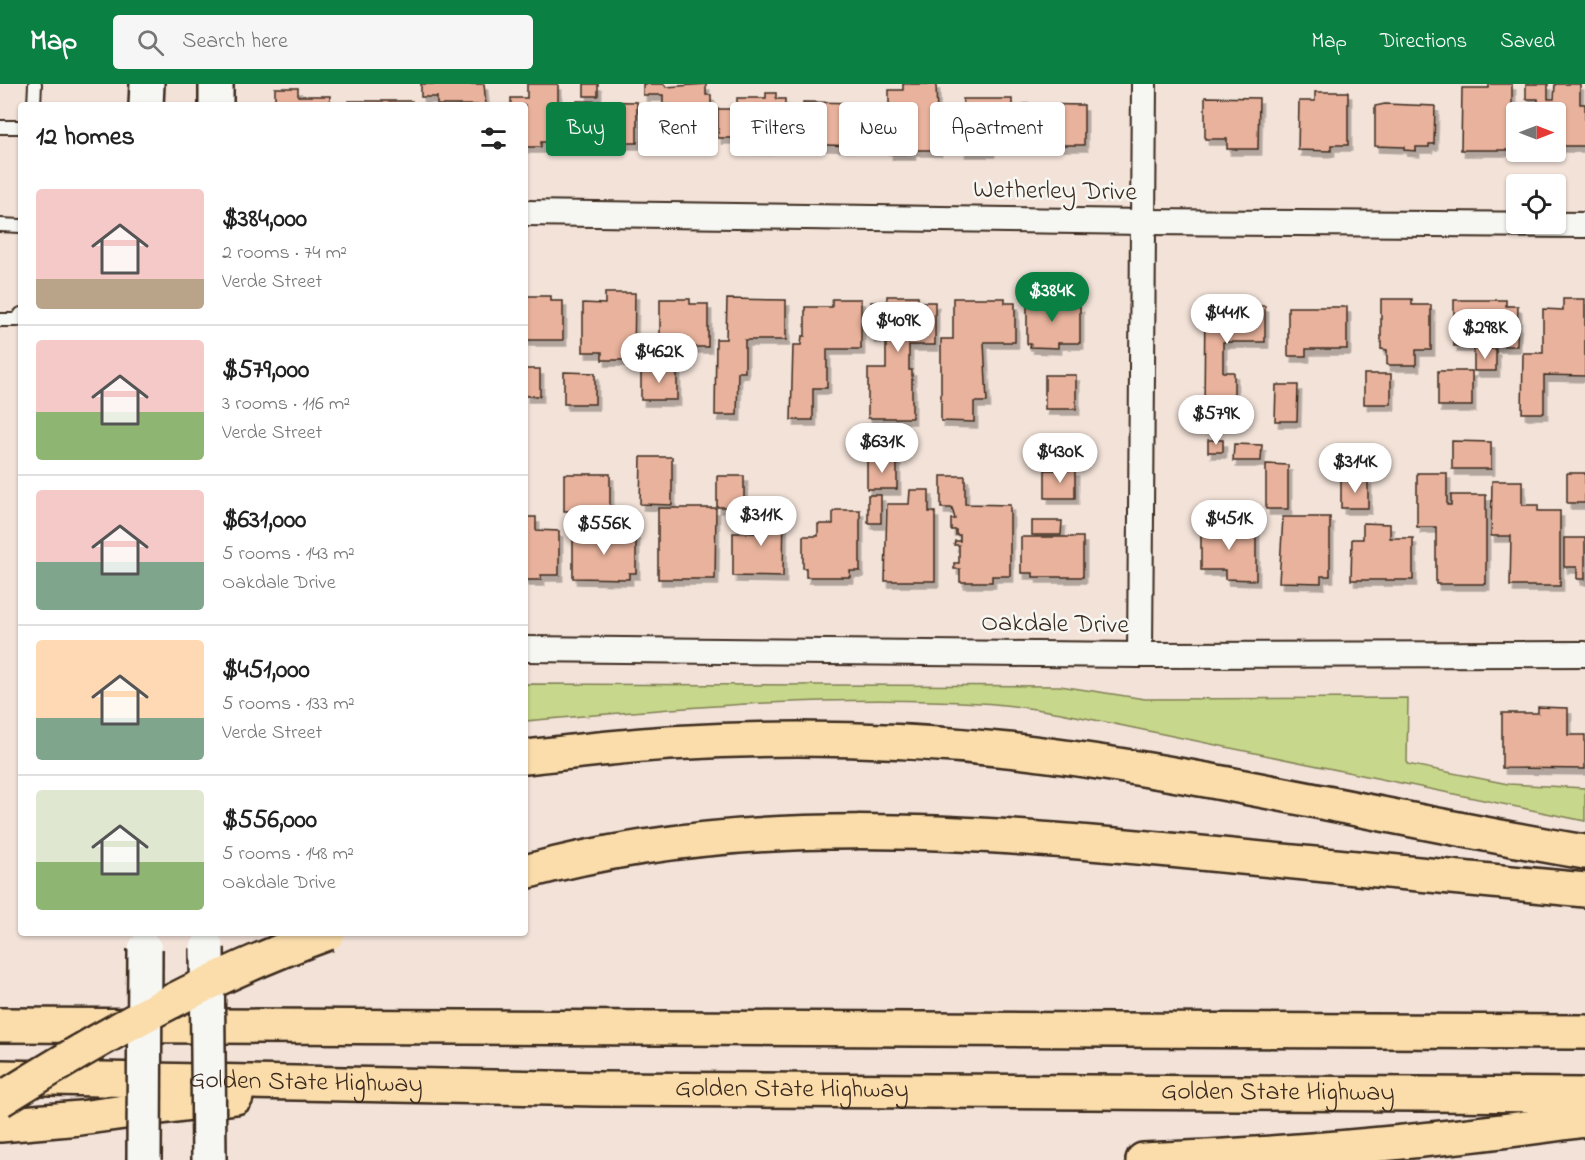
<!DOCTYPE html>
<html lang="en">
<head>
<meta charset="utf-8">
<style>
	:root { --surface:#fff; --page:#f6f6f6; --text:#222; --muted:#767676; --line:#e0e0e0; --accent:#0b8043 }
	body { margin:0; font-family:"Indie Flower",sans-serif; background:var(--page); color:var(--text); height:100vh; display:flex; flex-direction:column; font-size:22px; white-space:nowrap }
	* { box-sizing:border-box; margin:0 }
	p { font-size:20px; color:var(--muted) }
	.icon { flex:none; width:33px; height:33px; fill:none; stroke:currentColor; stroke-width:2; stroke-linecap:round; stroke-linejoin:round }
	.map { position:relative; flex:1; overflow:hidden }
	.sheet { position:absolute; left:18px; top:18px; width:510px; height:834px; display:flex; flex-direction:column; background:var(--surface); border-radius:6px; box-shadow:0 2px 4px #0004 }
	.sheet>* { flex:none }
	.guide { position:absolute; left:546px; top:18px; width:570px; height:54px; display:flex; gap:12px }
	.needle { width:39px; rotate:90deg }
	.controls { position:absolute; left:1506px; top:18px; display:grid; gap:12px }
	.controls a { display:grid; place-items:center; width:60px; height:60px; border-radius:6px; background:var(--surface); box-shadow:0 2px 4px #0004; font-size:30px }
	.price { position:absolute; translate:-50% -51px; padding:0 14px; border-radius:21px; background:#fff; color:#222; font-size:20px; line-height:39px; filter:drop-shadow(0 2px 3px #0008) }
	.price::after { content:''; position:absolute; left:50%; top:36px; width:18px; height:14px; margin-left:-9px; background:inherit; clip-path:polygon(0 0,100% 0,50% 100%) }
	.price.current { background:var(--accent); color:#fff }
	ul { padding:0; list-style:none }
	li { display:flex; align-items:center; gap:18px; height:150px; padding:0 18px }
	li+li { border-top:2px solid var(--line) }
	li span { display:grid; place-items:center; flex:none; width:168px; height:120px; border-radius:6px; color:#555 }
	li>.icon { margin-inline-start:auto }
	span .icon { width:72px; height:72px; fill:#fffc; stroke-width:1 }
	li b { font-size:26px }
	h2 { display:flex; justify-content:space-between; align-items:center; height:72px; padding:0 18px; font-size:26px }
	.tag { padding:0 21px; border-radius:6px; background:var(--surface); box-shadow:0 2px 4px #0004; font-size:21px; line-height:54px }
	.tag.current { background:var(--accent); color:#fff }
	header { display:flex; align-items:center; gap:36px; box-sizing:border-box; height:84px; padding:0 30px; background:var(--accent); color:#fff }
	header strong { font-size:28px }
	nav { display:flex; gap:33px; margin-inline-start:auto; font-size:21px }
	.search { width:420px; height:54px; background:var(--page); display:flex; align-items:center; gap:15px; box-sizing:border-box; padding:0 21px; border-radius:6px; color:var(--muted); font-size:22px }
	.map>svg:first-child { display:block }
	.green { fill:#c7d78b; stroke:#818054; stroke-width:1.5 }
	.building { fill:#e8b29c; stroke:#3b2a1e; stroke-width:1.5; filter:url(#shadow) }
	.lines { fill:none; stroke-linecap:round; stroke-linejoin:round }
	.service-casing { stroke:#3b2a1e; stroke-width:16 }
	.minor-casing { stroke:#3b2a1e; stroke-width:28 }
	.secondary-casing { stroke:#3b2a1e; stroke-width:38 }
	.motorway-casing { stroke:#3b2a1e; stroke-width:38 }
	.service { stroke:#f6f6f2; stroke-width:12 }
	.minor { stroke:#f6f6f2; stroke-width:24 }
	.secondary { stroke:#f6f6f2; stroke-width:33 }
	.motorway { stroke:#faddab; stroke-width:33 }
	.secondary-bridge-casing { stroke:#3b2a1e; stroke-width:38; stroke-linecap:butt }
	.motorway-bridge-casing { stroke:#3b2a1e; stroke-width:38; stroke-linecap:butt }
	.secondary-bridge { stroke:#f6f6f2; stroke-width:33 }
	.motorway-bridge { stroke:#faddab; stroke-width:33 }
	.labels { text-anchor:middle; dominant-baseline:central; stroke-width:5; stroke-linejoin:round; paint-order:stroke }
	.street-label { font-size:26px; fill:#3b2a1e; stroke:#f6f6f2 }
</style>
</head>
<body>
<header>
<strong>Map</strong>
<div class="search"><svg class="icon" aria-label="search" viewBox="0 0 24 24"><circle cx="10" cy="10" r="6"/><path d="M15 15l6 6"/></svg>Search here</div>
<nav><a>Map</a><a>Directions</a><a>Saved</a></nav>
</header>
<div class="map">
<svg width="1585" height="1076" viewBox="0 0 1585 1076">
	<defs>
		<filter id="shadow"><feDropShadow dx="3.5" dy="6" stdDeviation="0" flood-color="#0004"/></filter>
	</defs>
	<rect width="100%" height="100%" fill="#f2e2d8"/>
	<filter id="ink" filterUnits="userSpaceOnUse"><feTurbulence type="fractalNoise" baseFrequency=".0167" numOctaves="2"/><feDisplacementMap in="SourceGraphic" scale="12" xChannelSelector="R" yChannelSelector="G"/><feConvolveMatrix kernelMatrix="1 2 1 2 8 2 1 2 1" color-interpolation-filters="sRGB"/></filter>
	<g filter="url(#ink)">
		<path class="green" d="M 525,600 L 1060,602 L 1145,615 L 1408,614 L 1407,680 L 1508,700 L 1585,704 L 1585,737 L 1061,629 C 1034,625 1007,620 980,619 C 828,610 676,624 525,637 Z"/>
		<g class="building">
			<polygon points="421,0 484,0 486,21 437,21 437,13 421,13"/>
			<polygon points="527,0 558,0 558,58 541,58 541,63 525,63 525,21 511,21 511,14 527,14"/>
			<rect x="584" y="0" width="14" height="12"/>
			<polygon points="643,0 664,0 666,3 706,0 706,11 711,11 711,60 682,60 682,52 663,52 663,11 643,11"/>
			<polygon points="903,0 936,0 938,66 912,66 912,70 889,70 889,6 903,6"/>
			<polygon points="1489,0 1512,0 1512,66 1461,66 1462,4 1489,4"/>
			<polygon points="1526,0 1548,0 1548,15 1554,15 1555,0 1580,0 1580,20 1585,20 1585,62 1556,62 1556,28 1538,28 1538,15 1526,15"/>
			<polygon points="275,4 298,4 298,12 330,12 330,21 280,21 280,17 275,17"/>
			<polygon points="1315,8 1348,8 1348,61 1331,61 1331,67 1298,66 1299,17 1315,17"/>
			<polygon points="766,9 776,9 776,15 785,15 785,59 770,59 769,65 736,64 736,54 718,54 718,25 737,25 737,14 766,14"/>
			<polygon points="1205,13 1259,14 1258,65 1227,65 1227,55 1205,55"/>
			<polygon points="963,15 1012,15 1012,58 992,58 991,67 962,67"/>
			<rect x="349" y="17" width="63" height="4"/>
			<polygon points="577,17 637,18 637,59 577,59"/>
			<polygon points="803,18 864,19 864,56 852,56 852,62 803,60"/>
			<polygon points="1024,20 1084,21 1084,61 1035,61 1035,57 1024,57"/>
			<polygon points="1385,20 1435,22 1434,60 1429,60 1429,63 1416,63 1416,67 1404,66 1404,63 1375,62 1375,22"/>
			<polygon points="605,209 635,209 634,276 602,276 602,268 583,268 583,219 605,220"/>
			<polygon points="525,212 551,212 551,217 563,217 563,256 525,256"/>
			<polygon points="887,212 918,212 918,218 935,218 935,261 909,261 909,286 912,286 912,334 868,334 868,285 886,285 886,253 871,253 871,218 887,218"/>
			<polygon points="953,214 1005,214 1005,219 1015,219 1015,258 984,258 987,318 974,318 974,338 941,337 941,255 953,255"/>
			<polygon points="1027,214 1056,214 1056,222 1080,222 1080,259 1058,259 1058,264 1030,263 1031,260 1027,260"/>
			<polygon points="660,215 690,215 690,220 708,220 708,263 667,263 667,260 660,260"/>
			<polygon points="727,215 786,216 786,256 745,256 745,288 738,288 737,331 715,331 716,255 726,255"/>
			<polygon points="832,215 861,215 861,265 827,265 827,304 813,304 813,336 791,336 793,261 801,261 802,252 805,252 805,223 832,223"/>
			<polygon points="1205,215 1254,216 1254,222 1265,222 1265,258 1223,258 1223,288 1234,288 1234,327 1204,327"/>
			<polygon points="1381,215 1412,215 1412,221 1431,221 1431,266 1416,266 1416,281 1387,281 1387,266 1381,265"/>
			<polygon points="1563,215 1585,215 1585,292 1544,291 1544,329 1522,329 1523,269 1543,269 1543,225 1563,226"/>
			<polygon points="1454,216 1506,216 1506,222 1518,222 1517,262 1454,262"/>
			<polygon points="1288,223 1347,223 1347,265 1306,265 1306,272 1288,272"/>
			<rect x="1474" y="265" width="22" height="22"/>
			<rect x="525" y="285" width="15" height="27"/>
			<rect x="641" y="285" width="36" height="31"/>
			<rect x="1438" y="287" width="34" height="35"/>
			<polygon points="564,288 595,289 595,320 564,320"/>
			<rect x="1364" y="290" width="27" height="30"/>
			<rect x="1045" y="291" width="31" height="34"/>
			<polygon points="1276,301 1298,301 1297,337 1275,337"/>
			<rect x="1208" y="356" width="15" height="12"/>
			<polygon points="1452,357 1491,358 1491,385 1452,385"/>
			<polygon points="1234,360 1262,361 1261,377 1233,377"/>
			<polygon points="641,373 672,373 672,421 640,420"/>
			<rect x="867" y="375" width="30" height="30"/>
			<polygon points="1266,380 1288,381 1288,425 1266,425"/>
			<rect x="1045" y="386" width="30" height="28"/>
			<polygon points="1417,389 1447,389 1447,421 1451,421 1451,411 1486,411 1486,500 1436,500 1436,443 1417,443"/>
			<rect x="1567" y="389" width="18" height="30"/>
			<rect x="564" y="390" width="46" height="37"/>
			<rect x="717" y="392" width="27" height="31"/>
			<polygon points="941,392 965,392 965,420 1010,421 1010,492 992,492 992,498 960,498 960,485 954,485 954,479 959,479 959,461 954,461 955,457 960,457 960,451 956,451 956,446 951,446 951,435 955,435 952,424 941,424"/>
			<rect x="1341" y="395" width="27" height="29"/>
			<polygon points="1492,397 1522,397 1522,421 1538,421 1538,427 1560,427 1560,502 1510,502 1511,452 1491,452"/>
			<polygon points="910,406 929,406 929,428 935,428 935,497 885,497 887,420 909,420"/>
			<rect x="868" y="411" width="13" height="28"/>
			<polygon points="761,421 784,421 783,493 733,492 733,449 761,449"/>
			<polygon points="658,424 716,424 715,495 658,495"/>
			<polygon points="836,426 860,426 860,487 850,487 850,493 806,493 806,484 803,484 803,452 818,452 818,440 833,440 833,428"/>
			<polygon points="525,433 536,433 536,446 559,447 559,491 541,491 541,496 525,496"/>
			<polygon points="1283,433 1330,433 1330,492 1321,492 1321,499 1279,498"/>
			<polygon points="1032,437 1062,437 1061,451 1032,451"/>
			<polygon points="1201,437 1222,437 1222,445 1256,445 1256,496 1225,495 1225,486 1201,486"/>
			<polygon points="1363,439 1390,440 1390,454 1413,454 1413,496 1351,496 1352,455 1363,455"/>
			<polygon points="573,450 636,450 636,489 629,489 629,495 573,494"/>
			<polygon points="1021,453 1083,453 1083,493 1033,493 1033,489 1021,489"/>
			<polygon points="1564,454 1585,454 1585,495 1577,495 1577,483 1564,483"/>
			<polygon points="1538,623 1568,624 1568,651 1585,651 1585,685 1502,684 1502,629 1538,629"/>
		</g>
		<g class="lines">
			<g class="service-casing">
				<g id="service">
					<polyline points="34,21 35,0"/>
					<polyline points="0,43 21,43"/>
					<polyline points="0,141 21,142"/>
					<polyline points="0,236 17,236 21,230"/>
				</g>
			</g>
			<g class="minor-casing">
				<g id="minor">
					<polyline points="525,129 1143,138 1585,141"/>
					<polyline points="525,565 1140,571 1585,570"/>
					<polyline points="1140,571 1144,0"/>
				</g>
			</g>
			<g class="secondary-casing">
				<g id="secondary">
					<polyline points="146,21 147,0"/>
					<polyline points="216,21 216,0"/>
				</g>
			</g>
			<g class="motorway-casing">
				<g id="motorway">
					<path d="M 525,673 C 573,668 621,662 669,659 C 782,652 895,654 1008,666 C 1202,688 1393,736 1585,768"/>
					<path d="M 525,788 C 742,728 970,747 1190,768 C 1322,781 1453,793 1585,806"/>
					<polyline points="0,941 1585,948"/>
					<path id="s1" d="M 0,993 L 596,1005 L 1585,1011"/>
					<polyline points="0,1041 80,1034 236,1013"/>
					<path d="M 1143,1076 C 1291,1070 1438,1057 1585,1036"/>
				</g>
			</g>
			<use href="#service" class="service"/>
			<use href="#minor" class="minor"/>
			<use href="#secondary" class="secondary"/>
			<use href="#motorway" class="motorway"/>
			<g class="secondary-bridge-casing">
				<g id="secondary-bridge">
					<polyline points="207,864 209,1076"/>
					<polyline points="144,1076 145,865"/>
				</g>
			</g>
			<g class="motorway-bridge-casing">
				<path id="motorway-bridge" d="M 0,1016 C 105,950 211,891 328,849"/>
			</g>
			<use href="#secondary-bridge" class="secondary-bridge"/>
			<use href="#motorway-bridge" class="motorway-bridge"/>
		</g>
	</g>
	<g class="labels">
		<g class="street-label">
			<text transform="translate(1055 108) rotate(1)">Wetherley Drive</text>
			<text transform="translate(1055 541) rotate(1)">Oakdale Drive</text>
			<text stroke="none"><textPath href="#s1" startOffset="306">Golden State Highway</textPath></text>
			<text stroke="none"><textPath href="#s1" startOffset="792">Golden State Highway</textPath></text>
			<text stroke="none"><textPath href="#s1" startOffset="1278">Golden State Highway</textPath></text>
		</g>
	</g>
</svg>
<div class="controls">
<a><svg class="needle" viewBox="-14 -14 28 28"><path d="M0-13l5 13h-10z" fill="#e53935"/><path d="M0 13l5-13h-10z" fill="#767676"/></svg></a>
<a><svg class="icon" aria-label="locate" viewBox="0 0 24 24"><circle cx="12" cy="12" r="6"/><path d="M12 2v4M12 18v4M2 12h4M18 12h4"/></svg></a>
</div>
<b class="price current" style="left:1052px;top:239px">$384K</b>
<b class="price" style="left:1227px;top:261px">$441K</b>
<b class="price" style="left:898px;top:269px">$409K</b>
<b class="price" style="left:1485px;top:276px">$298K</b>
<b class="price" style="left:659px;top:300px">$462K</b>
<b class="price" style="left:1216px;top:362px">$579K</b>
<b class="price" style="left:882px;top:390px">$631K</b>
<b class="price" style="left:1060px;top:400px">$430K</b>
<b class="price" style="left:1355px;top:410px">$314K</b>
<b class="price" style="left:761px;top:463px">$311K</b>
<b class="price" style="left:1229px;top:467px">$451K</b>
<b class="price" style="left:604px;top:472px">$556K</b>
<div class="guide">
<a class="tag current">Buy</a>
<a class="tag">Rent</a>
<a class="tag">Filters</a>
<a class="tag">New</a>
<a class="tag">Apartment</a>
</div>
<section class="sheet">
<h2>12 homes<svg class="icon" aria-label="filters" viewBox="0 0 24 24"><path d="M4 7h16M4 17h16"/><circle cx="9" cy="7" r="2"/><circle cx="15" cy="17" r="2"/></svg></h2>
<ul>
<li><span style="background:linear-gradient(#f6c9c9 75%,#b9a48a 0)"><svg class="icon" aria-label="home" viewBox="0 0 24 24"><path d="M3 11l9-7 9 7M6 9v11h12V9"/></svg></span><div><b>$384,000</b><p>2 rooms · 74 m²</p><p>Verde Street</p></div></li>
<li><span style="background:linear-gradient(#f6c9c9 60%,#8fb573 0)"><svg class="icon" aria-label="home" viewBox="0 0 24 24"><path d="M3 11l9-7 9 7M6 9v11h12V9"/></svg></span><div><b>$579,000</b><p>3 rooms · 116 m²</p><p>Verde Street</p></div></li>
<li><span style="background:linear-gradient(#f6c9c9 60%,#7fa58c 0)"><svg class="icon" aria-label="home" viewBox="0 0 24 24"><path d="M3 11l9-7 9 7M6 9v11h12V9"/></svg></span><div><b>$631,000</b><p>5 rooms · 143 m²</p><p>Oakdale Drive</p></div></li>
<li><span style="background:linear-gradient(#ffd9b3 65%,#7fa58c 0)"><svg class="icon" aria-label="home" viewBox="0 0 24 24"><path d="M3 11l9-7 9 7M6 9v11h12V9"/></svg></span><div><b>$451,000</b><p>5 rooms · 133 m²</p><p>Verde Street</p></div></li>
<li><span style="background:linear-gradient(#dfe7d0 60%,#8fb573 0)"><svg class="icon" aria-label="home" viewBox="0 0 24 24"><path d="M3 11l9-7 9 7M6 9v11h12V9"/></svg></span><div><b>$556,000</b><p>5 rooms · 148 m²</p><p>Oakdale Drive</p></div></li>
</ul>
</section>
</div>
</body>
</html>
